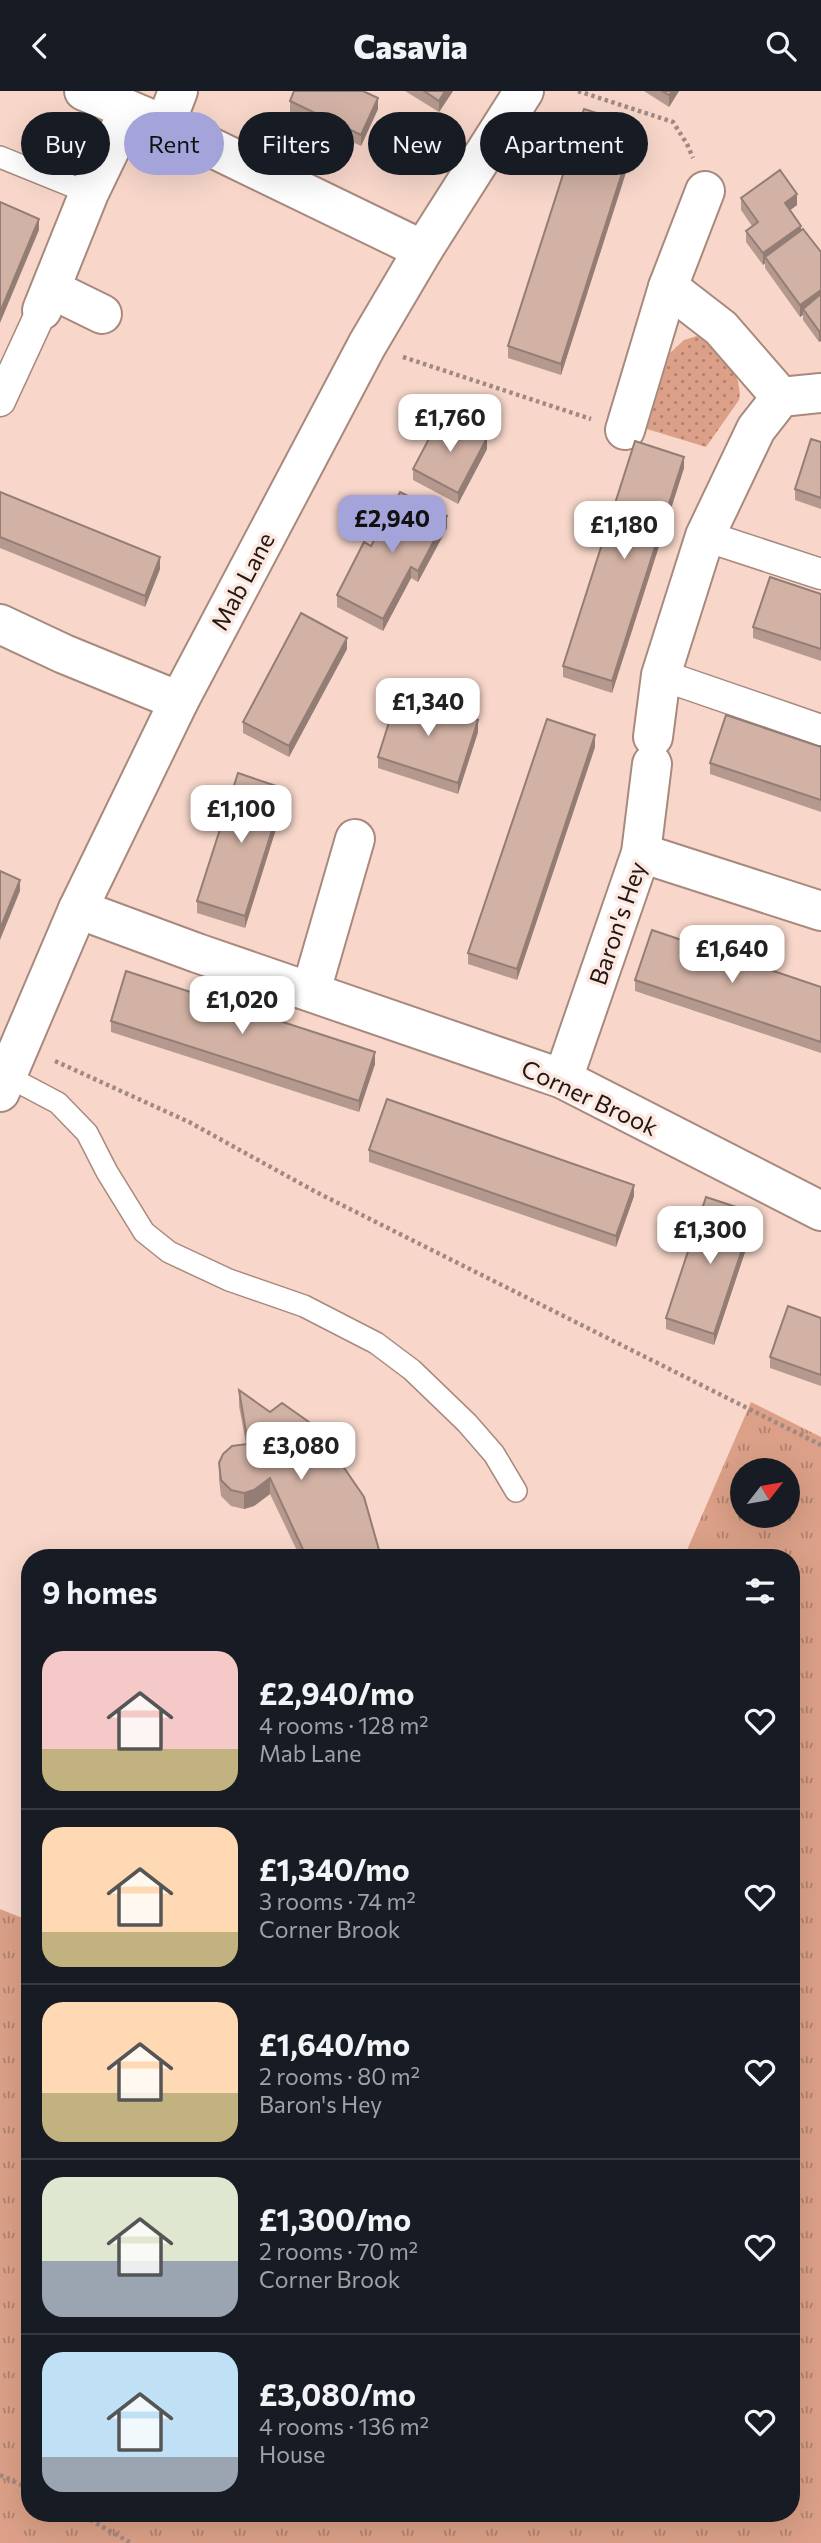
<!DOCTYPE html>
<html lang="en">
<head>
<meta charset="utf-8">
<style>
	:root { --surface:#171b24; --page:#242831; --text:#f1f3f6; --muted:#9ea1a6; --line:#363941; --accent:#a4a3da }
	body { margin:0; font-family:Commissioner,sans-serif; background:var(--page); color:var(--text); height:100vh; display:flex; flex-direction:column; font-size:26px; white-space:nowrap }
	* { box-sizing:border-box; margin:0 }
	p { font-size:23px; color:var(--muted) }
	.icon { flex:none; width:38px; height:38px; fill:none; stroke:currentColor; stroke-width:2; stroke-linecap:round; stroke-linejoin:round }
	.map { position:relative; flex:1; overflow:hidden }
	.side { position:absolute; left:21px; top:1458px; width:779px; height:973px; display:flex; flex-direction:column; background:var(--surface); border-radius:28px; box-shadow:0 7px 28px #0002 }
	.side>* { flex:none }
	.banner { position:absolute; left:21px; top:21px; width:780px; height:63px; display:flex; gap:14px }
	.needle { width:46px; rotate:59deg }
	.buttons { position:absolute; left:730px; top:1367px; display:grid; gap:14px }
	.buttons a { display:grid; place-items:center; width:70px; height:70px; border-radius:50%; background:var(--surface); box-shadow:0 7px 28px #0002; font-size:35px }
	.price { position:absolute; translate:-50% -60px; padding:0 16px; border-radius:14px; background:#fff; color:#222; font-size:23px; line-height:46px; filter:drop-shadow(0 2px 4px #0008) }
	.price::after { content:''; position:absolute; left:50%; top:42px; width:21px; height:16px; margin-left:-10px; background:inherit; clip-path:polygon(0 0,100% 0,50% 100%) }
	.price.on { background:var(--accent); color:#111 }
	ul { padding:0; list-style:none }
	li { display:flex; align-items:center; gap:21px; height:175px; padding:0 21px }
	li+li { border-top:2px solid var(--line) }
	li span { display:grid; place-items:center; flex:none; width:196px; height:140px; border-radius:21px; color:#555 }
	li>.icon { margin-inline-start:auto }
	span .icon { width:84px; height:84px; fill:#fffc; stroke-width:1 }
	li b { font-size:30px }
	h2 { display:flex; justify-content:space-between; align-items:center; height:84px; padding:0 21px; font-size:30px }
	.tag { padding:0 24px; border-radius:32px; background:var(--surface); box-shadow:0 7px 28px #0002; font-size:24px; line-height:63px }
	.tag.on { background:var(--accent); color:#111 }
	header { display:flex; justify-content:space-between; align-items:center; height:91px; padding:0 21px; background:var(--surface); font-size:32px; font-weight:800 }
	.map>svg:first-child { display:block }
	.grass { fill:url(#grass-dots) }
	.park { fill:url(#park-tufts); fill-rule:evenodd }
	.lines { fill:none; stroke-linecap:round; stroke-linejoin:round }
	.service-casing { stroke:#a8897d; stroke-width:24 }
	.pedestrian-casing { stroke:#a8897d; stroke-width:33 }
	.minor-casing { stroke:#a8897d; stroke-width:42 }
	.path { stroke:#a28980; stroke-width:4.5; stroke-dasharray:3.5 3.5; stroke-linecap:butt }
	.service { stroke:#fff; stroke-width:21 }
	.pedestrian { stroke:#fff; stroke-width:30 }
	.minor { stroke:#fff; stroke-width:38 }
	.wall { fill:#b5998e }
	.shaded-wall { fill:#937d74 }
	.building { fill:#d2b2a5; stroke:#937d74; stroke-width:2 }
	.labels { text-anchor:middle; dominant-baseline:central; stroke-width:7; stroke-linejoin:round; paint-order:stroke }
	.street-label { font-size:24px; fill:#231813; stroke:#fce8e0 }
</style>
</head>
<body>
<header><svg class="icon" aria-label="back" viewBox="0 0 24 24"><path d="M15 5l-7 7 7 7"/></svg>Casavia<svg class="icon" aria-label="search" viewBox="0 0 24 24"><circle cx="10" cy="10" r="6"/><path d="M15 15l6 6"/></svg></header>
<div class="map">
<svg width="821" height="2452" viewBox="0 0 821 2452">
	<defs>
		<pattern id="grass-dots" width="8" height="8" patternUnits="userSpaceOnUse" patternTransform="scale(1.75)"><rect width="8" height="8" fill="#dba087"/><path d="M2 2h.1M6 6h.1" fill="none" stroke="#b1816d" stroke-width="1.8" stroke-linecap="round"/></pattern>
		<pattern id="park-tufts" width="24" height="20" patternUnits="userSpaceOnUse" patternTransform="scale(1.75)"><rect width="24" height="20" fill="#dba087"/><path d="M3 7l-1-3M5 7V3M7 7l1-3M15 17l-1-3M17 17v-4M19 17l1-3" fill="none" stroke="#b1816d"/></pattern>
	</defs>
	<rect width="100%" height="100%" fill="#f8d7ca"/>
	<path class="grass" d="M 697,245 C 700,246 704,246 708,247 C 724,254 744,292 739,309 L 706,356 L 647,338 L 670,262 L 684,249 Z"/>
	<path class="park" d="M 751,1311 L 821,1346 L 821,2452 L 0,2452 L 0,1818 L 30,1830 L 30,2422 L 791,2422 L 791,1466 L 684,1466 ZM 742,1379 L 788,1379 L 788,1424 L 742,1424 Z"/>
	<g class="lines">
		<g class="service-casing">
			<g id="service">
				<polyline points="0,66 89,102"/>
				<polyline points="7,985 58,1012 87,1042 107,1081 144,1141 169,1161 229,1189 304,1215 376,1252 412,1279 467,1332 494,1363 516,1400"/>
			</g>
		</g>
		<g class="pedestrian-casing">
			<g id="pedestrian">
				<polyline points="0,310 42,219"/>
				<polyline points="705,445 821,483"/>
				<polyline points="661,584 821,639"/>
			</g>
		</g>
		<g class="minor-casing">
			<g id="minor">
				<polyline points="84,0 165,34 423,159"/>
				<polyline points="165,34 178,0"/>
				<polyline points="668,196 721,237 781,306"/>
				<polyline points="51,198 102,223"/>
				<polyline points="42,219 89,102 129,19"/>
				<polyline points="625,339 668,196 705,100"/>
				<polyline points="0,533 64,563 179,610"/>
				<polyline points="653,646 661,584 705,445 756,338 781,306 821,302"/>
				<polyline points="641,762 821,820"/>
				<polyline points="78,818 197,862 563,988 821,1120"/>
				<polyline points="311,900 355,748"/>
				<polyline points="563,988 641,762 652,673"/>
				<polyline points="0,1001 78,818 179,610 367,254 423,159 524,0"/>
			</g>
		</g>
		<g class="path">
			<polyline points="578,0 673,31 687,53 693,67"/>
			<polyline points="403,266 591,328"/>
			<polyline points="55,970 189,1031 316,1101 821,1354"/>
			<polyline points="0,2384 30,2398"/>
			<polyline points="78,2422 131,2452"/>
		</g>
		<use href="#service" class="service"/>
		<use href="#pedestrian" class="pedestrian"/>
		<use href="#minor" class="minor"/>
	</g>
	<g class="wall">
		<polygon points="405,0 453,0 439,21"/>
		<polygon points="644,0 679,0 669,16"/>
		<polygon points="290,10 378,18 361,55 290,21"/>
		<polygon points="637,47 561,284 508,267 508,255"/>
		<polygon points="741,107 797,114 790,119 801,139 821,161 819,251 803,229 803,224 800,226 765,177 765,172 763,174 746,151 746,140 752,135 741,119"/>
		<polygon points="821,351 821,418 795,409 795,398"/>
		<polygon points="487,358 458,413 413,389 413,378"/>
		<polygon points="684,377 612,602 563,586 563,575"/>
		<polygon points="0,401 160,478 145,516 0,457"/>
		<polygon points="447,437 418,491 411,487 383,540 337,516 337,504 371,455"/>
		<polygon points="821,503 821,570 753,547 753,536"/>
		<polygon points="347,558 289,666 243,642 243,631"/>
		<polygon points="478,641 458,703 378,677 378,666"/>
		<polygon points="595,656 517,889 468,873 468,862"/>
		<polygon points="821,656 821,721 710,683 710,672"/>
		<polygon points="285,709 245,837 197,822 197,810"/>
		<polygon points="635,889 821,896 821,962 635,900"/>
		<polygon points="111,930 375,973 359,1021 111,941"/>
		<polygon points="369,1059 634,1105 616,1156 369,1071"/>
		<polygon points="754,1134 714,1254 666,1238 666,1227"/>
		<polygon points="821,1227 821,1295 770,1277 770,1266"/>
		<polygon points="239,1299 381,1466 300,1466 270,1403 254,1415 244,1418 231,1415 221,1405 219,1388 219,1372 246,1353 239,1315"/>
	</g>
	<g class="shaded-wall">
		<polygon points="445,0 453,0 439,21 439,10"/>
		<polygon points="672,0 679,0 669,16 669,4"/>
		<polygon points="378,7 378,18 361,55 361,44"/>
		<polygon points="637,35 637,47 561,284 561,273"/>
		<polygon points="797,103 797,114 785,123 785,112"/>
		<polygon points="39,128 39,139 0,232 0,221"/>
		<polygon points="801,135 801,146 765,166 765,172 763,174 763,162"/>
		<polygon points="821,199 821,210 803,218 803,224 800,226 800,214"/>
		<polygon points="821,239 821,250 819,251 819,240"/>
		<polygon points="487,347 487,358 458,413 458,402"/>
		<polygon points="684,366 684,377 612,602 612,590"/>
		<polygon points="447,425 447,437 418,491 418,480"/>
		<polygon points="160,466 160,478 145,516 145,505"/>
		<polygon points="411,476 411,487 383,540 383,528"/>
		<polygon points="347,547 347,558 289,666 289,655"/>
		<polygon points="478,629 478,641 458,703 458,692"/>
		<polygon points="595,644 595,656 517,889 517,878"/>
		<polygon points="285,698 285,709 245,837 245,825"/>
		<polygon points="20,789 20,800 0,849 0,838"/>
		<polygon points="375,961 375,973 359,1021 359,1010"/>
		<polygon points="634,1094 634,1105 616,1156 616,1145"/>
		<polygon points="754,1122 754,1134 714,1254 714,1243"/>
		<polygon points="270,1387 270,1403 254,1415 244,1418 244,1402"/>
	</g>
	<g class="building">
		<polygon points="294,0 363,0 378,7 361,44 290,10"/>
		<polygon points="424,0 445,0 439,10"/>
		<polygon points="662,0 672,0 669,4"/>
		<polygon points="584,18 637,35 561,273 508,255"/>
		<polygon points="780,79 797,103 785,112 801,135 763,162 746,140 758,131 741,107"/>
		<polygon points="0,111 39,128 0,221"/>
		<polygon points="803,138 821,161 821,199 800,214 765,166"/>
		<polygon points="821,203 821,239 819,240 803,218"/>
		<polygon points="442,323 487,347 458,402 413,378"/>
		<polygon points="811,348 821,351 821,407 795,398"/>
		<polygon points="635,350 684,366 612,590 563,575"/>
		<polygon points="0,401 160,466 145,505 0,446"/>
		<polygon points="400,401 447,425 418,480 411,476 383,528 337,504 364,451 371,455"/>
		<polygon points="770,486 821,503 821,558 753,536"/>
		<polygon points="301,522 347,547 289,655 243,631"/>
		<polygon points="398,603 478,629 458,692 378,666"/>
		<polygon points="726,624 821,656 821,709 710,672"/>
		<polygon points="547,628 595,644 517,878 468,862"/>
		<polygon points="238,682 285,698 245,825 197,810"/>
		<polygon points="0,780 20,789 0,838"/>
		<polygon points="652,839 821,896 821,951 635,889"/>
		<polygon points="126,880 375,961 359,1010 111,930"/>
		<polygon points="387,1008 634,1094 616,1145 369,1059"/>
		<polygon points="706,1106 754,1122 714,1243 666,1227"/>
		<polygon points="788,1215 821,1227 821,1284 770,1266"/>
		<polygon points="239,1299 270,1321 282,1312 316,1336 364,1406 381,1466 306,1466 306,1465 270,1387 254,1399 244,1402 231,1399 221,1389 219,1372 223,1363 232,1355 248,1353"/>
	</g>
	<g class="labels">
		<g class="street-label">
			<text transform="translate(242 490) rotate(-62)">Mab Lane</text>
			<text transform="translate(617 832) rotate(-71)">Baron's Hey</text>
			<text transform="translate(590 1006) rotate(25)">Corner Brook</text>
		</g>
	</g>
</svg>
<div class="buttons">
<a><svg class="needle" viewBox="-14 -14 28 28"><path d="M0-13l5 13h-10z" fill="#e53935"/><path d="M0 13l5-13h-10z" fill="#9ea1a6"/></svg></a>
</div>
<b class="price" style="left:450px;top:363px">£1,760</b>
<b class="price on" style="left:392px;top:464px">£2,940</b>
<b class="price" style="left:624px;top:470px">£1,180</b>
<b class="price" style="left:428px;top:647px">£1,340</b>
<b class="price" style="left:241px;top:754px">£1,100</b>
<b class="price" style="left:732px;top:894px">£1,640</b>
<b class="price" style="left:242px;top:945px">£1,020</b>
<b class="price" style="left:710px;top:1175px">£1,300</b>
<b class="price" style="left:301px;top:1391px">£3,080</b>
<div class="banner">
<a class="tag">Buy</a>
<a class="tag on">Rent</a>
<a class="tag">Filters</a>
<a class="tag">New</a>
<a class="tag">Apartment</a>
</div>
<section class="side">
<h2>9 homes<svg class="icon" aria-label="filters" viewBox="0 0 24 24"><path d="M4 7h16M4 17h16"/><circle cx="9" cy="7" r="2"/><circle cx="15" cy="17" r="2"/></svg></h2>
<ul>
<li><span style="background:linear-gradient(#f6c9c9 70%,#c2b280 0)"><svg class="icon" aria-label="home" viewBox="0 0 24 24"><path d="M3 11l9-7 9 7M6 9v11h12V9"/></svg></span><div><b>£2,940/mo</b><p>4 rooms · 128 m²</p><p>Mab Lane</p></div><svg class="icon" aria-label="heart" viewBox="0 0 24 24"><path d="M12 20l-8-8c-3-5 5-10 8-4 3-6 11-1 8 4z"/></svg></li>
<li><span style="background:linear-gradient(#ffd9b3 75%,#c2b280 0)"><svg class="icon" aria-label="home" viewBox="0 0 24 24"><path d="M3 11l9-7 9 7M6 9v11h12V9"/></svg></span><div><b>£1,340/mo</b><p>3 rooms · 74 m²</p><p>Corner Brook</p></div><svg class="icon" aria-label="heart" viewBox="0 0 24 24"><path d="M12 20l-8-8c-3-5 5-10 8-4 3-6 11-1 8 4z"/></svg></li>
<li><span style="background:linear-gradient(#ffd9b3 65%,#c2b280 0)"><svg class="icon" aria-label="home" viewBox="0 0 24 24"><path d="M3 11l9-7 9 7M6 9v11h12V9"/></svg></span><div><b>£1,640/mo</b><p>2 rooms · 80 m²</p><p>Baron's Hey</p></div><svg class="icon" aria-label="heart" viewBox="0 0 24 24"><path d="M12 20l-8-8c-3-5 5-10 8-4 3-6 11-1 8 4z"/></svg></li>
<li><span style="background:linear-gradient(#dfe7d0 60%,#9aa5b1 0)"><svg class="icon" aria-label="home" viewBox="0 0 24 24"><path d="M3 11l9-7 9 7M6 9v11h12V9"/></svg></span><div><b>£1,300/mo</b><p>2 rooms · 70 m²</p><p>Corner Brook</p></div><svg class="icon" aria-label="heart" viewBox="0 0 24 24"><path d="M12 20l-8-8c-3-5 5-10 8-4 3-6 11-1 8 4z"/></svg></li>
<li><span style="background:linear-gradient(#bfe0f5 75%,#9aa5b1 0)"><svg class="icon" aria-label="home" viewBox="0 0 24 24"><path d="M3 11l9-7 9 7M6 9v11h12V9"/></svg></span><div><b>£3,080/mo</b><p>4 rooms · 136 m²</p><p>House</p></div><svg class="icon" aria-label="heart" viewBox="0 0 24 24"><path d="M12 20l-8-8c-3-5 5-10 8-4 3-6 11-1 8 4z"/></svg></li>
</ul>
</section>
</div>
</body>
</html>
